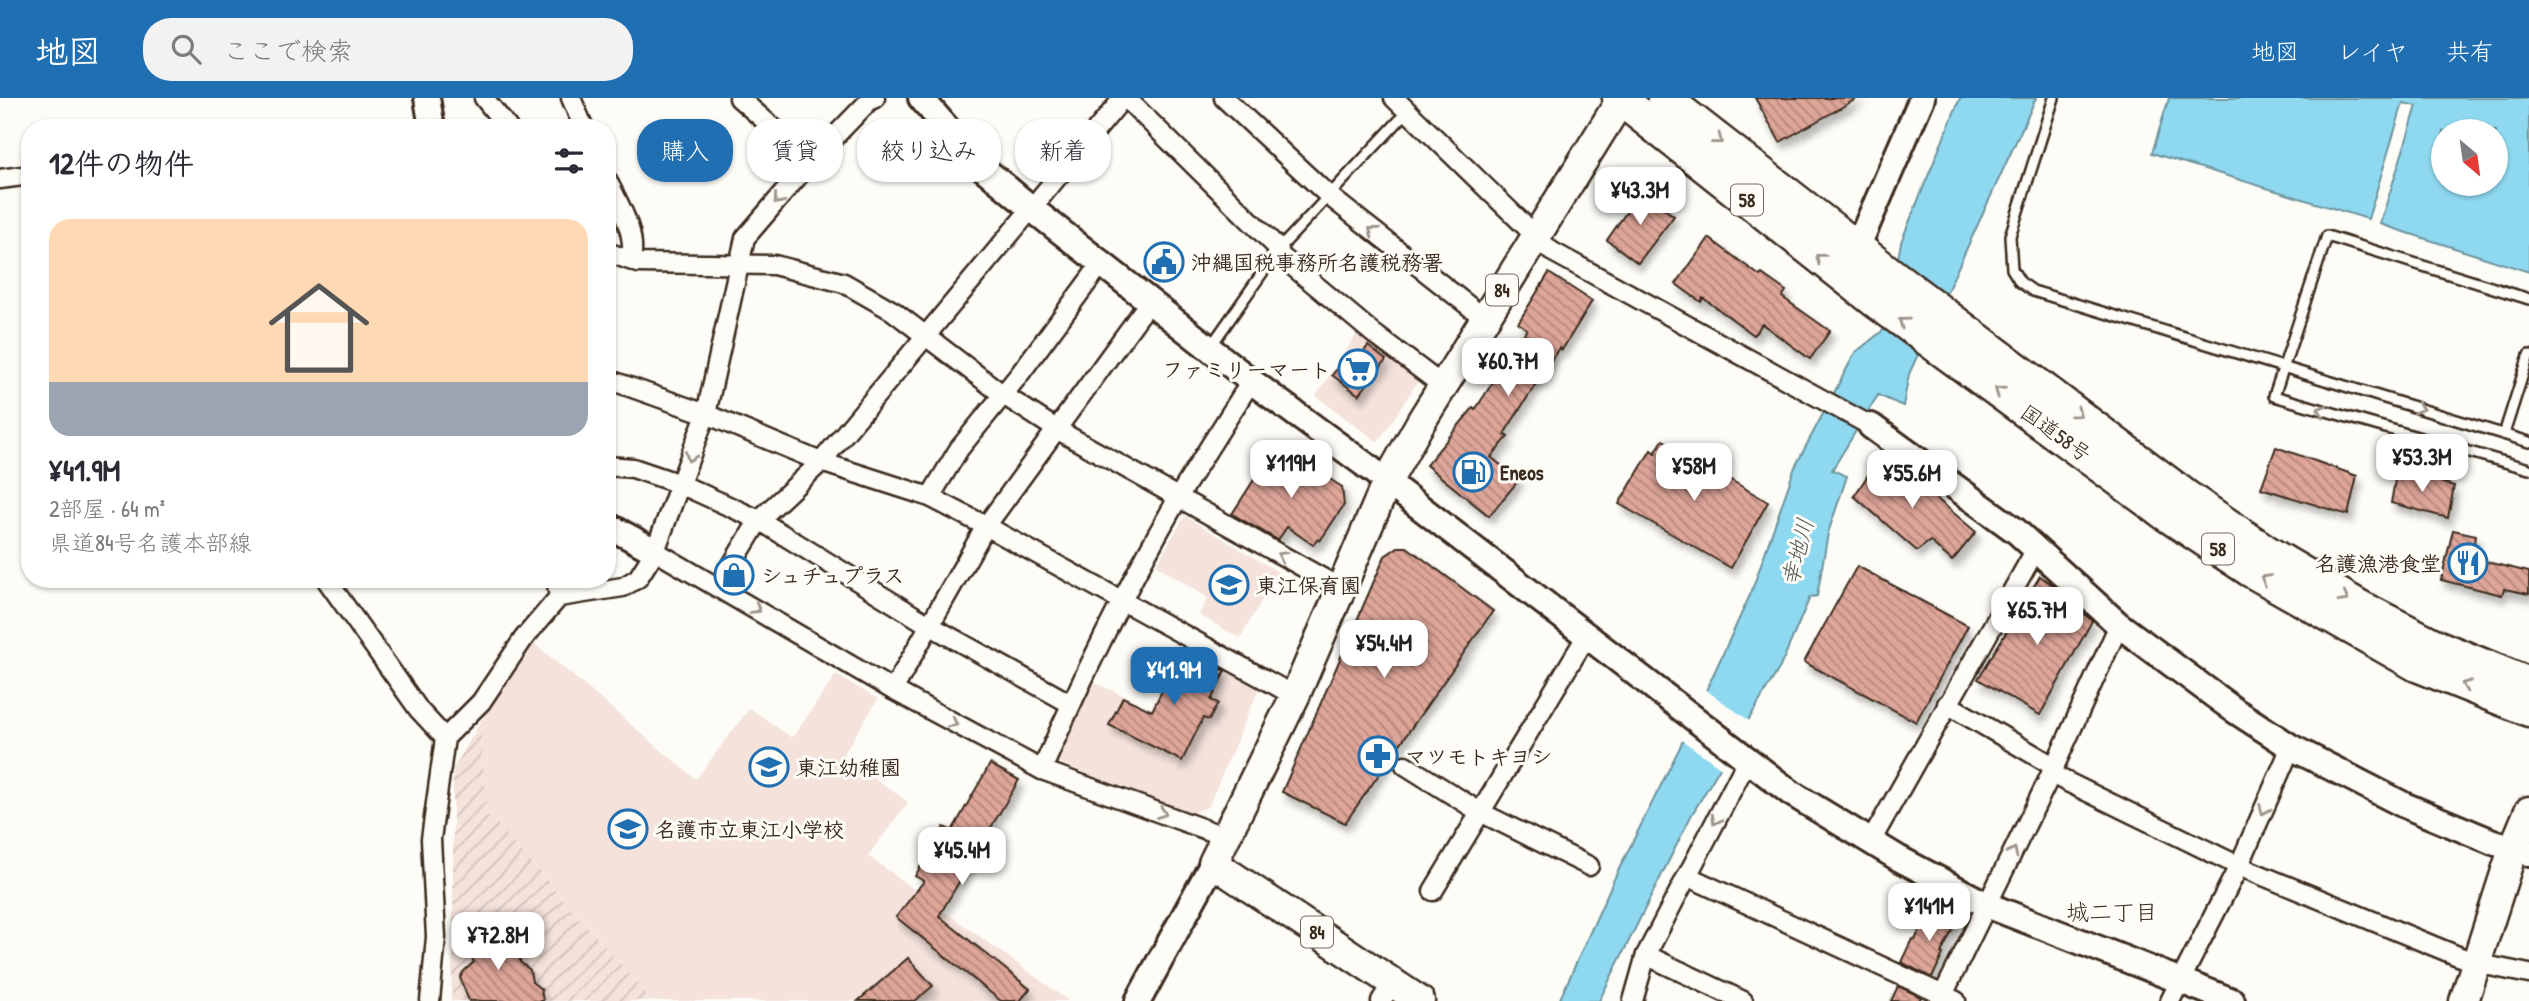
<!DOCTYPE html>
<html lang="ja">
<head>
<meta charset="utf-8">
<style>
	:root { --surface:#fff; --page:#f2f2f3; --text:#2b2b33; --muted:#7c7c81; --accent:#1f6fb2 }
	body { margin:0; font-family:"Patrick Hand","Klee One",sans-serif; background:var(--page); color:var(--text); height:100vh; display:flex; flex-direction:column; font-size:26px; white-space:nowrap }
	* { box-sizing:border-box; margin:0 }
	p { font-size:23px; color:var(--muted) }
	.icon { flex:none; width:38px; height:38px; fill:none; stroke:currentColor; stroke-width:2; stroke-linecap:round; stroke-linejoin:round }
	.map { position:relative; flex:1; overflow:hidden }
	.sheet { position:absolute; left:21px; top:21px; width:595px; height:469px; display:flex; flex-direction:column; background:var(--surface); border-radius:28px; box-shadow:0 2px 5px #0004 }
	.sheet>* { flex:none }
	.banner { position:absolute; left:637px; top:21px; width:665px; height:63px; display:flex; gap:14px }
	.needle { width:46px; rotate:151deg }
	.buttons { position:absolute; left:2431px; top:21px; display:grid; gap:14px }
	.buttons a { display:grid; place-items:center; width:77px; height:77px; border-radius:50%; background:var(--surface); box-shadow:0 2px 5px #0004; font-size:35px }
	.price { position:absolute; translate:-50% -60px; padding:0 16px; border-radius:14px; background:#fff; color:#222; font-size:23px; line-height:46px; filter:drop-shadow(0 2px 4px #0008) }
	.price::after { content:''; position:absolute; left:50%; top:42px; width:21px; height:16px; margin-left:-10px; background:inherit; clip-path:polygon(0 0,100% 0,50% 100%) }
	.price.active { background:var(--accent); color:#fff }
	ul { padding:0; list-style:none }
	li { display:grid; align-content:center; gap:14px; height:371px; padding:0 28px }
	li span { display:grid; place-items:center; height:217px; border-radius:21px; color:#555 }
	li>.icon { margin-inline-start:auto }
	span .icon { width:126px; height:126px; fill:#fffc; stroke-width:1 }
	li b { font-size:30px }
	h2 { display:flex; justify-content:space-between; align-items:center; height:84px; padding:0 28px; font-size:30px }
	.chip { padding:0 24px; border-radius:28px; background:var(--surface); box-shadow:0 2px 5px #0004; font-size:24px; line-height:63px }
	.chip.active { background:var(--accent); color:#fff }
	header { display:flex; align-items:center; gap:42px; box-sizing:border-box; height:98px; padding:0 35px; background:var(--accent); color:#fff }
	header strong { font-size:33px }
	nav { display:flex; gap:38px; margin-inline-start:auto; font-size:24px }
	.search { width:490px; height:63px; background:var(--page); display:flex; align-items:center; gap:18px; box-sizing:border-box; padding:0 24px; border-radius:28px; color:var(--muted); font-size:26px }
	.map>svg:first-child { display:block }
	.built { fill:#f4e2db }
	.industrial { fill:url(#industrial-furrows) }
	.water { fill:#8fd9f0; stroke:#6d939c; stroke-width:2; fill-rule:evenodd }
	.pier { fill:#fdfcf7 }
	.building { fill:url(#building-back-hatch); stroke:#3b2a1e; stroke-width:2; filter:url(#shadow) }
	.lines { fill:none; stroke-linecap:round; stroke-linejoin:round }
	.lane-casing { stroke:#3b2a1e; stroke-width:14 }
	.street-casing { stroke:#3b2a1e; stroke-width:23 }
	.secondary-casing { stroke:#3b2a1e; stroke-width:30 }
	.primary-casing { stroke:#3b2a1e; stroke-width:33 }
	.highway-casing { stroke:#3b2a1e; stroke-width:37 }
	.lane { stroke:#fdfcf7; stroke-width:9 }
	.street { stroke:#fdfcf7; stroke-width:18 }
	.secondary { stroke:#fdfcf7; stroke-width:24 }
	.primary { stroke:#fdfcf7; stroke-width:28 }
	.highway { stroke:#fdfcf7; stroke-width:32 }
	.oneway { stroke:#9c938a }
	.labels { text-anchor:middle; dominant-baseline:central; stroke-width:6; stroke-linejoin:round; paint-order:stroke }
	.shield { fill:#fdfcf7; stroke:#75695f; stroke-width:2 }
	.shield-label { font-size:19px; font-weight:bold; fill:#3b2a1e }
	.poi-label { font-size:21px; font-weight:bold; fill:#3b2a1e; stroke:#fdfcf7; text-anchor:start }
	.street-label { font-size:21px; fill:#3b2a1e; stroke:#fdfcf7 }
	.water-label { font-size:23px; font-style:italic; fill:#505652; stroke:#fdfcf7 }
	.neighbourhood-label { font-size:23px; fill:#3b2a1e; stroke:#fdfcf7 }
</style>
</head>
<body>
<header>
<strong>地図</strong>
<div class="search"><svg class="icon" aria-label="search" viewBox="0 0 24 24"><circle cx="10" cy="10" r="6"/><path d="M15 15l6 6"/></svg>ここで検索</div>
<nav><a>地図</a><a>レイヤ</a><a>共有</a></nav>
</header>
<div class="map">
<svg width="2529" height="903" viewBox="0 0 2529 903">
	<defs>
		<pattern id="industrial-furrows" width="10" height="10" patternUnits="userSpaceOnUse" patternTransform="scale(1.75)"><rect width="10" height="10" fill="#f4e2db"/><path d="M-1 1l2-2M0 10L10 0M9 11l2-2" fill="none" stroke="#d2c2bc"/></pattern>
		<pattern id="building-back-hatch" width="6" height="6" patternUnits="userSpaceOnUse" patternTransform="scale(1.75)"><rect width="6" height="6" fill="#dea599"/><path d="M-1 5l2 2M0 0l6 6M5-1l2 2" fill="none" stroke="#b5877c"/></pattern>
		<filter id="shadow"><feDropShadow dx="4" dy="7" stdDeviation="3.5" flood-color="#0004"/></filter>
	</defs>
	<rect width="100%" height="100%" fill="#fdfcf7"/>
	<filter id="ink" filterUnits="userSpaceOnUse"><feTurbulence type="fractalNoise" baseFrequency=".0143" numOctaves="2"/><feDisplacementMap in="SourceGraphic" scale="14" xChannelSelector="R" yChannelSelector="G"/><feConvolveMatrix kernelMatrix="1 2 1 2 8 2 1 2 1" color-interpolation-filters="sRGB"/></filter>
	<g filter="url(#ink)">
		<g class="built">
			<polygon points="1358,234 1422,277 1378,344 1316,298"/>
			<polygon points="1185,418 1278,474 1240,540 1199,517 1208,500 1156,467"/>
			<polygon points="531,543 696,681 750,610 792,640 836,577 878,601 843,657 908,704 868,758 1069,903 653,903 487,715 480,625"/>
			<polygon points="1183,544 1261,586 1208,709 1191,715 1055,663 1094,584 1151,611"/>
		</g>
		<polygon class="industrial" points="480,625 487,715 653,903 451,903 453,853 453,671"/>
		<g class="water">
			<polygon points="1960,0 2036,0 1909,276 1903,308 1878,297 1832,372 1847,378 1828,435 1817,498 1810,499 1780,569 1691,718 1599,903 1559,903 1616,777 1679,651 1751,495 1795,369 1855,255 1886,230 1901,144"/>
			<path d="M 2169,0 L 2529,0 L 2529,174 L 2380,126 L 2417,8 L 2403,5 L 2368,121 L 2152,55 ZM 2496,33 L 2496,86 L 2443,86 L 2443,33 Z"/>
		</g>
		<polygon class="pier" points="1703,590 1751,624 1723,671 1680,641"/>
		<g class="building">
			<polygon points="1755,0 1858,0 1780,44"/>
			<polygon points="1641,93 1674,118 1638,165 1607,142"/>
			<polygon points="1709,140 1760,178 1762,176 1786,193 1782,199 1830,233 1810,261 1762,226 1754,237 1703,200 1701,204 1676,186"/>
			<polygon points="1549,175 1592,203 1562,252 1559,250 1504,336 1508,339 1491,359 1519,382 1489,418 1426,367 1473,310 1475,312 1527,231 1518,225"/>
			<polygon points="1368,248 1386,262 1359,297 1332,277 1346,260 1354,266"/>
			<polygon points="1663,342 1768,404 1731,470 1619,406 1651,352 1655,355"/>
			<polygon points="2276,349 2357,378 2348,417 2261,390"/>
			<polygon points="1284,351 1342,389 1344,407 1320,443 1318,441 1313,447 1287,429 1278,442 1232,416 1268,360 1275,363"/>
			<polygon points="1883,355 1976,434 1952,463 1930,443 1917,453 1854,398"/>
			<polygon points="2397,371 2454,388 2448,420 2391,405"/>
			<polygon points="2453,432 2476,437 2470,460 2529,474 2529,496 2504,491 2502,497 2441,482"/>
			<polygon points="1398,449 1407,449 1493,513 1345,725 1282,694 1385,458"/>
			<polygon points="1857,468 1968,528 1916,624 1804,564"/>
			<polygon points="2040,478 2058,491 2092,523 2040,617 1978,581"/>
			<polygon points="1183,550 1225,573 1211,602 1218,605 1209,622 1203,620 1182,663 1109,627 1123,599 1152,613"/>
			<polygon points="990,666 1019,682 939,818 1030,891 1020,903 1001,903 896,819 924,783 915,778 944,729 952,733"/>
			<polygon points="1930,810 1957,824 1941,855 1943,856 1933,878 1930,879 1901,864 1912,841 1915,842"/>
			<polygon points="500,830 508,835 510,848 519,854 520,864 530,872 532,884 541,891 543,903 469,903 460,880 463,874 474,864 469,854 470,847 474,842 487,841 494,832"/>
			<polygon points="908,860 933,888 915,903 858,903"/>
			<polygon points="1898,888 1921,899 1919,903 1891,903"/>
		</g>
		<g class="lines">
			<g class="lane-casing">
				<g id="lane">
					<polyline points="2054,0 2010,138 2012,171 2020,184 2033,193 2529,344"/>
					<polyline points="2529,201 2327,138 2274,298 2529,371"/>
					<polyline points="1211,248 1279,151 1407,14"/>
					<polyline points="2504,336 2529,257"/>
				</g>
			</g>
			<g class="street-casing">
				<g id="street">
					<polyline points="484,0 508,30"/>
					<polyline points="571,0 584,30"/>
					<polyline points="739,0 811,63"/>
					<polyline points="1126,0 1279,151"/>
					<polyline points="1224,0 1328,97 1484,220"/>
					<polyline points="1394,0 1551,153 1871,328"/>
					<polyline points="0,81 30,77"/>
					<path d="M 607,82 C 619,107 637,134 631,162"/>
					<polyline points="607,154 638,165 774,167 844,185 893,213 1002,296 1056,331 1342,491"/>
					<polyline points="1277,155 1374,236 1443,288"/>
					<polyline points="607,281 706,316 821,364 930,399 986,428 1295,598"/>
					<polyline points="607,368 633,370 680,386 759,422 929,527 1071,606"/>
					<polyline points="930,399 959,351 1019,277 1101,166"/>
					<polyline points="655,453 893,592 1042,672 1226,739"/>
					<polyline points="326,481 419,612 445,640"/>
					<polyline points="556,481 559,499"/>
					<polyline points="719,488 759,422 821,364 1123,0"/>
					<polyline points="893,592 986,428 1150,203"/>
					<polyline points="1947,606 2055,669"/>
					<polyline points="1405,667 1480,714 1589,768"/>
					<path d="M 1042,672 C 1082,579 1127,488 1178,400 C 1201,361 1227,322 1251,283"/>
					<polyline points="2051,676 2239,768 2475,865 2529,876"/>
					<polyline points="1871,743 2035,453"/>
					<polyline points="1687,778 1956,903"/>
					<polyline points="1433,793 1586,539"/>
					<polyline points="1646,857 1743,903"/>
					<polyline points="430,903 436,839 431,741 445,640 481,604 524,540 559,499 623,489 638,480 655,453 706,316 745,140 811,63 869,3 875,0"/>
					<polyline points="1381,903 1392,885"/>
					<polyline points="1633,903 1646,857 1748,661"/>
					<polyline points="1940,903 2051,676 2119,527"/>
					<polyline points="2170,903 2239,768 2291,649"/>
				</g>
			</g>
			<g class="secondary-casing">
				<g id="secondary">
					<polyline points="427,0 432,30"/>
					<polyline points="921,0 977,65 1032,111 1251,283 1364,366 1791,695 1898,760 1987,807 2232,903"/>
					<polyline points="1857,150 1922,0"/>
					<polyline points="1871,328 2016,433 2119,527 2234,612 2291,649 2404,707 2493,744 2529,755"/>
					<polyline points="607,427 655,453"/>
					<polyline points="1138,903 1213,765"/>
				</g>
			</g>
			<g class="primary-casing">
				<g id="primary">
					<polyline points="1420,903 1213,765 1295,598 1387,384 1422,322 1622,0"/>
					<polyline points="2464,903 2513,751 2529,713"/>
				</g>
			</g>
			<g class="highway-casing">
				<g id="highway">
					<polyline points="1619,0 1874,202 2167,417 2250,472 2417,567 2529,612"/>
					<polyline points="1664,0 1888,174 2188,400 2267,454 2360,509 2438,549 2529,586"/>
				</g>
			</g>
			<use href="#lane" class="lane"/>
			<use href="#street" class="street"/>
			<use href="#secondary" class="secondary"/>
			<use href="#primary" class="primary"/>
			<use href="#highway" class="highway"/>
		</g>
		<defs><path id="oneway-chevron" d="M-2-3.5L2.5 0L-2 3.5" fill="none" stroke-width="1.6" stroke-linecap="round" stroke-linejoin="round" transform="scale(1.75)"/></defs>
		<g class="oneway">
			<use href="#oneway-chevron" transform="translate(1718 42) rotate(38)"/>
			<use href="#oneway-chevron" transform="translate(778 102) rotate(131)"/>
			<use href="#oneway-chevron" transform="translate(1373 133) rotate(-142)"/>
			<use href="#oneway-chevron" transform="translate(1820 160) rotate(-142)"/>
			<use href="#oneway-chevron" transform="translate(1903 224) rotate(-144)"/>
			<use href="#oneway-chevron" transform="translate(1999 293) rotate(-144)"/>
			<use href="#oneway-chevron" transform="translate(2419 310) rotate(17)"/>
			<use href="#oneway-chevron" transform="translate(2322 312) rotate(-164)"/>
			<use href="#oneway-chevron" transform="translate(2077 315) rotate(37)"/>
			<use href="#oneway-chevron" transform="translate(690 359) rotate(111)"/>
			<use href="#oneway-chevron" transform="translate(1282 458) rotate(-151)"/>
			<use href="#oneway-chevron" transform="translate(2265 481) rotate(-149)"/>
			<use href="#oneway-chevron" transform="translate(2344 500) rotate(30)"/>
			<use href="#oneway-chevron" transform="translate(756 511) rotate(31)"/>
			<use href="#oneway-chevron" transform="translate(2466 587) rotate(-158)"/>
			<use href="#oneway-chevron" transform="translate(953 625) rotate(28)"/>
			<use href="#oneway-chevron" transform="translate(2264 712) rotate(113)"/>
			<use href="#oneway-chevron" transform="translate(1162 715) rotate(20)"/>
			<use href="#oneway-chevron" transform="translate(1716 722) rotate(118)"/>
			<use href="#oneway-chevron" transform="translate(2013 754) rotate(-64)"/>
		</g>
	</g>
	<defs>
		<g id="civic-ring" transform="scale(2.0125)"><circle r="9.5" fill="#fdfcf7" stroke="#1f6fb2" stroke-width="1.5"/><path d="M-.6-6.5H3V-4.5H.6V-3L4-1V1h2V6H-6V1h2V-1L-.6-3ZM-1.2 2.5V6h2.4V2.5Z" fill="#1f6fb2"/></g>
		<g id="supermarket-ring" transform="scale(2.0125)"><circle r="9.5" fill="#fdfcf7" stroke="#1f6fb2" stroke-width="1.5"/><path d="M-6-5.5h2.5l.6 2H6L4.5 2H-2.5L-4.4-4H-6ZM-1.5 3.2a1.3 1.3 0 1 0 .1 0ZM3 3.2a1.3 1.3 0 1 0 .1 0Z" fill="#1f6fb2"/></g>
		<g id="fuel-ring" transform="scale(2.0125)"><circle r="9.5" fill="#fdfcf7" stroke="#1f6fb2" stroke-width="1.5"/><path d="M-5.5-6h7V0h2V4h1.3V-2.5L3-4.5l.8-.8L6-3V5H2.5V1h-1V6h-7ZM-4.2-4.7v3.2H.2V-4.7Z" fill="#1f6fb2"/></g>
		<g id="restaurant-ring" transform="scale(2.0125)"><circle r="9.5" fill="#fdfcf7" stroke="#1f6fb2" stroke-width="1.5"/><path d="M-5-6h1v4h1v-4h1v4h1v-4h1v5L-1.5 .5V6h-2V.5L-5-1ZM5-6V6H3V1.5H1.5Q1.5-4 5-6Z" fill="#1f6fb2"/></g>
		<g id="shop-ring" transform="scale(2.0125)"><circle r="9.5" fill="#fdfcf7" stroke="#1f6fb2" stroke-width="1.5"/><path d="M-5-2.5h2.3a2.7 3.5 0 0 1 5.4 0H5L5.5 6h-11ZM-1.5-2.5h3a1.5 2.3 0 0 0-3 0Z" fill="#1f6fb2"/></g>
		<g id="school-ring" transform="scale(2.0125)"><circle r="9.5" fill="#fdfcf7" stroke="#1f6fb2" stroke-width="1.5"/><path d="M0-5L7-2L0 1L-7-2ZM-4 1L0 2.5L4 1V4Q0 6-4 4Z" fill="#1f6fb2"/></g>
		<g id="pharmacy-ring" transform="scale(2.0125)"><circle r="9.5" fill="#fdfcf7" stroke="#1f6fb2" stroke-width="1.5"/><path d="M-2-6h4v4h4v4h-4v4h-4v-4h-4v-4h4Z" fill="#1f6fb2"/></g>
	</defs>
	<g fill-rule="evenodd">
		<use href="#civic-ring" x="1164" y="164"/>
		<use href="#supermarket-ring" x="1358" y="271"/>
		<use href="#fuel-ring" x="1473" y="374"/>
		<use href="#restaurant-ring" x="2468" y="465"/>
		<use href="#shop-ring" x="734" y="477"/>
		<use href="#school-ring" x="1229" y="487"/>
		<use href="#pharmacy-ring" x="1378" y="658"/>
		<use href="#school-ring" x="769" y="669"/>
		<use href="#school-ring" x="628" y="731"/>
	</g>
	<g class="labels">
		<g class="shield">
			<rect x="1731" y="86.5" width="32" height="31" rx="5"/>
			<rect x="1486" y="176.5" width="32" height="31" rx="5"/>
			<rect x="2202" y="435.5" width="32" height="31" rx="5"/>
			<rect x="1301" y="818.5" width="32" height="31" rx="5"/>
		</g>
		<g class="shield-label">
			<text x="1747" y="102">58</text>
			<text x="1502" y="192">84</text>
			<text x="2218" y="451">58</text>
			<text x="1317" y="834">84</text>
		</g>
		<g class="poi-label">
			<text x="1191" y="164">沖縄国税事務所名護税務署</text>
			<text x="1331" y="271" text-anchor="end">ファミリーマート</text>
			<text x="1500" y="374">Eneos</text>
			<text x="2441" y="465" text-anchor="end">名護漁港食堂</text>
			<text x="761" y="477">シュチュプラス</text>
			<text x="1256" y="487">東江保育園</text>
			<text x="1405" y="658">マツモトキヨシ</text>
			<text x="796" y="669">東江幼稚園</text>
			<text x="655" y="731">名護市立東江小学校</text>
		</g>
		<g class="street-label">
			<text transform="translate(2056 335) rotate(36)">国道58号</text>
		</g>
		<g class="water-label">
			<text transform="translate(1797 454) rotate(-76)">幸地川</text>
		</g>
		<g class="neighbourhood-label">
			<text x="2112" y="813">城二丁目</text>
		</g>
	</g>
</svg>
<div class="buttons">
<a><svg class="needle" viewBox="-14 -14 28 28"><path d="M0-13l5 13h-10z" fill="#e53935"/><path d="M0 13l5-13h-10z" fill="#7c7c81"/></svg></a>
</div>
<b class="price" style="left:1640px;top:129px">¥43.3M</b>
<b class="price" style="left:1508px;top:300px">¥60.7M</b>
<b class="price" style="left:2422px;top:396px">¥53.3M</b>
<b class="price" style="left:1291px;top:402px">¥119M</b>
<b class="price" style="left:1694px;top:405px">¥58M</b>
<b class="price" style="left:1912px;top:412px">¥55.6M</b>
<b class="price" style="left:2037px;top:549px">¥65.7M</b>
<b class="price" style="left:1384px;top:582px">¥54.4M</b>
<b class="price active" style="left:1174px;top:609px">¥41.9M</b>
<b class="price" style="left:962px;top:789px">¥45.4M</b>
<b class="price" style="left:1929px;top:845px">¥141M</b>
<b class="price" style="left:498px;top:874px">¥72.8M</b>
<div class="banner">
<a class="chip active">購入</a>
<a class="chip">賃貸</a>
<a class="chip">絞り込み</a>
<a class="chip">新着</a>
</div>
<section class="sheet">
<h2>12件の物件<svg class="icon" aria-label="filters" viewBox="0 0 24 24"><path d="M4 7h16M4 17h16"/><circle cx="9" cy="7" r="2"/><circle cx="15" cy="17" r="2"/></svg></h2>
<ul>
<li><span style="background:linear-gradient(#ffd9b3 75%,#9aa5b1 0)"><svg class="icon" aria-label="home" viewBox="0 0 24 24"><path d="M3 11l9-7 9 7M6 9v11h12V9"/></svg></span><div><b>¥41.9M</b><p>2部屋 · 64 m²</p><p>県道84号名護本部線</p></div></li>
</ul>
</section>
</div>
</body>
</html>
